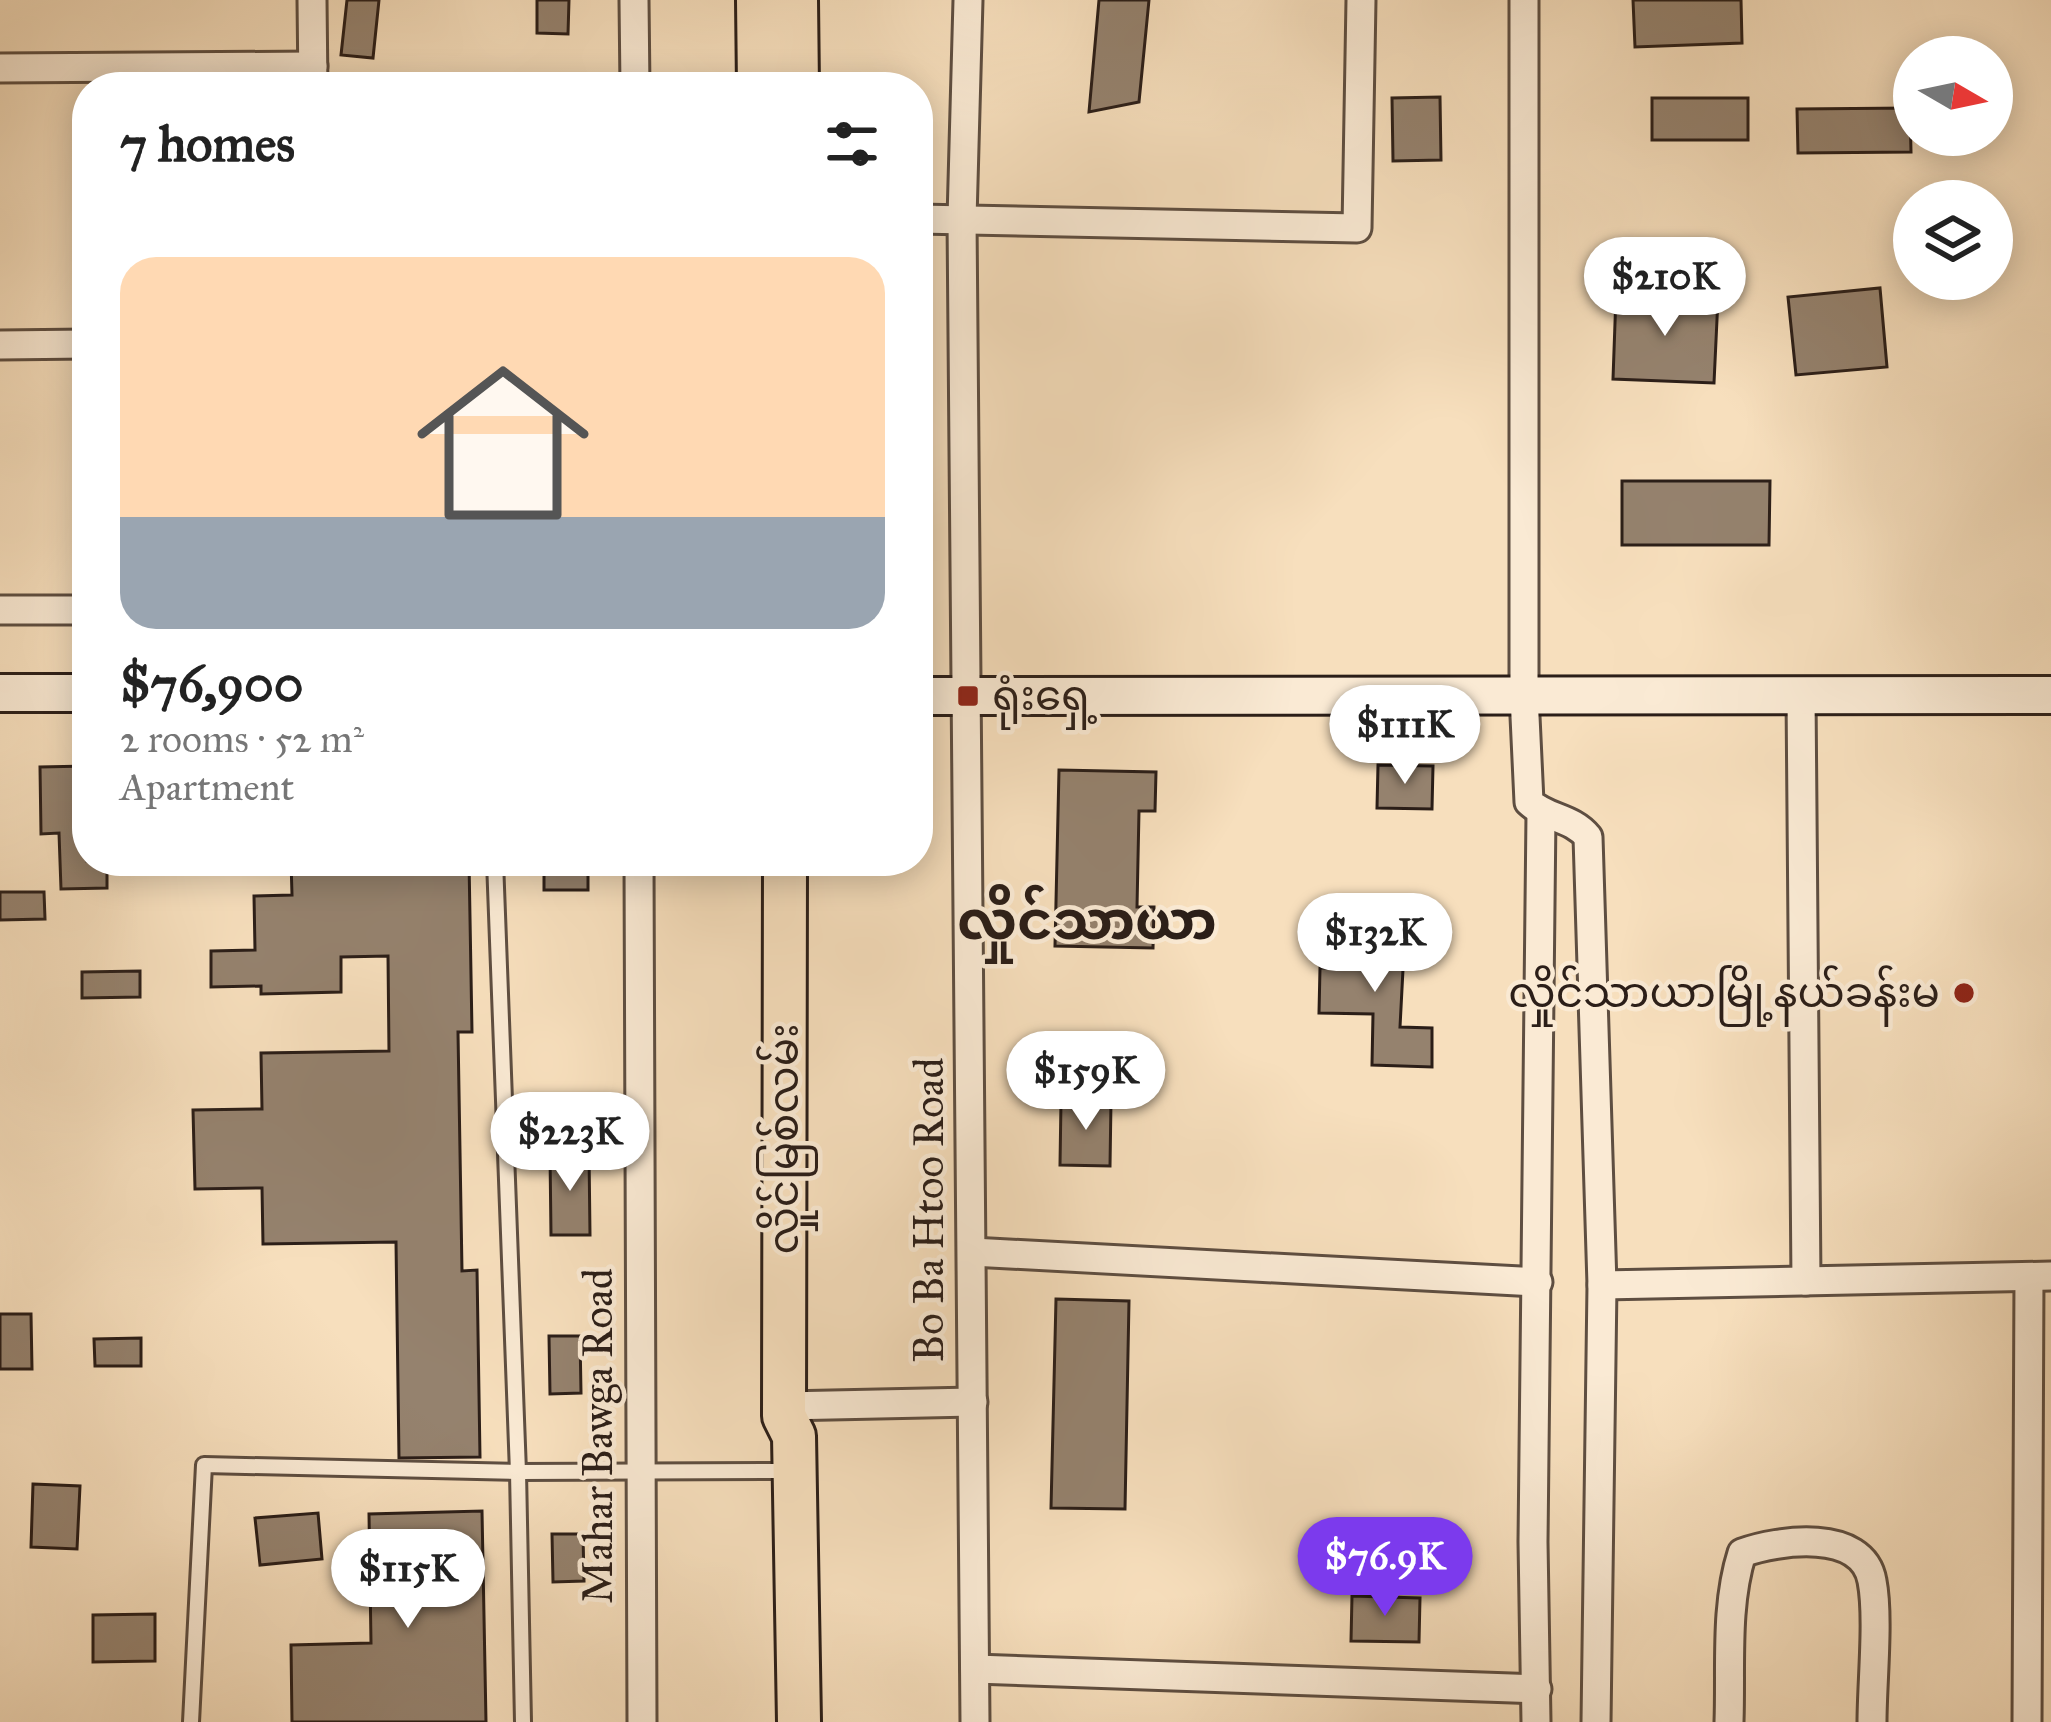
<!DOCTYPE html>
<html lang="en">
<head>
<meta charset="utf-8">
<style>
	:root { --surface:#fff; --page:#f2f2f2; --text:#222; --muted:#767676; --accent:#7c3aed }
	body { margin:0; font-family:"IM FELL Great Primer","Noto Sans Myanmar",serif; background:var(--page); color:var(--text); height:100vh; display:flex; flex-direction:column; font-size:45px; white-space:nowrap }
	* { box-sizing:border-box; margin:0 }
	p { font-size:39px; color:var(--muted) }
	.icon { flex:none; width:66px; height:66px; fill:none; stroke:currentColor; stroke-width:2; stroke-linecap:round; stroke-linejoin:round }
	.map { position:relative; flex:1; overflow:hidden }
	.details { position:absolute; left:72px; top:72px; width:861px; height:804px; display:flex; flex-direction:column; background:var(--surface); border-radius:48px; box-shadow:0 6px 30px #0003 }
	.details>* { flex:none }
	.needle { width:78px; rotate:99deg }
	.buttons { position:absolute; left:1893px; top:36px; display:grid; gap:24px }
	.buttons a { display:grid; place-items:center; width:120px; height:120px; border-radius:50%; background:var(--surface); box-shadow:0 6px 30px #0003; font-size:60px }
	.price { position:absolute; translate:-50% -102px; padding:0 27px; border-radius:42px; background:#fff; color:#222; font-size:39px; line-height:78px; filter:drop-shadow(0 3px 6px #0008) }
	.price::after { content:''; position:absolute; left:50%; top:72px; width:36px; height:27px; margin-left:-18px; background:inherit; clip-path:polygon(0 0,100% 0,50% 100%) }
	.price.selected { background:var(--accent); color:#fff }
	ul { padding:0; list-style:none }
	li { display:grid; align-content:center; gap:24px; height:636px; padding:0 48px }
	li span { display:grid; place-items:center; height:372px; border-radius:36px; color:#555 }
	li>.icon { margin-inline-start:auto }
	span .icon { width:216px; height:216px; fill:#fffc; stroke-width:1 }
	li b { font-size:51px }
	h2 { display:flex; justify-content:space-between; align-items:center; height:144px; padding:0 48px; font-size:51px }
	.map>svg:first-child { display:block }
	.building { fill:#95826e; stroke:#2b1e18; stroke-width:3 }
	.lines { fill:none; stroke-linecap:round; stroke-linejoin:round }
	.service-casing { stroke:#5e4e41; stroke-width:20 }
	.minor-casing { stroke:#5e4e41; stroke-width:33 }
	.secondary-casing { stroke:#2b1e18; stroke-width:42 }
	.primary-casing { stroke:#2b1e18; stroke-width:48 }
	.service { stroke:#faead4; stroke-width:14 }
	.minor { stroke:#faead4; stroke-width:27 }
	.secondary { stroke:#faead4; stroke-width:36 }
	.primary { stroke:#f7dfbd; stroke-width:42 }
	.poi-dot { fill:#8f2418; stroke:#faead4; stroke-width:4.5 }
	.labels { text-anchor:middle; dominant-baseline:central; stroke-width:9; stroke-linejoin:round; paint-order:stroke }
	.poi-label { font-size:42px; fill:#2b1e18; stroke:#faead4; text-anchor:start }
	.street-label { font-size:42px; fill:#2b1e18; stroke:#faead4 }
	.district-label { font-size:54px; font-weight:bold; fill:#2b1e18; stroke:#faead4 }
</style>
</head>
<body>
<div class="map">
<svg width="2051" height="1722" viewBox="0 0 2051 1722">
	<rect width="100%" height="100%" fill="#f7dfbd"/>
	<filter id="stains"><feTurbulence type="fractalNoise" baseFrequency=".00167" numOctaves="4"/><feColorMatrix values="0 0 0 0 .2 0 0 0 0 .09 0 0 0 0 .02 0 0 0 .5 -.17"/></filter>
	<radialGradient id="worn" r=".72"><stop offset=".6" stop-color="#630" stop-opacity="0"/><stop offset="1" stop-color="#630" stop-opacity=".3"/></radialGradient>
	<g class="building">
		<polygon points="347,0 379,0 373,58 341,55"/>
		<polygon points="537,0 569,0 568,34 537,33"/>
		<polygon points="1099,0 1149,0 1139,102 1089,112"/>
		<polygon points="1633,0 1741,0 1742,43 1635,47"/>
		<polygon points="1440,97 1441,160 1393,161 1392,98"/>
		<rect x="1652" y="98" width="96" height="42"/>
		<polygon points="1910,108 1911,152 1798,153 1797,109"/>
		<polygon points="1880,288 1887,367 1796,375 1788,297"/>
		<polygon points="1616,295 1718,298 1714,383 1613,379"/>
		<polygon points="1622,481 1770,481 1769,545 1622,545"/>
		<polygon points="1378,765 1433,766 1432,809 1377,808"/>
		<polygon points="87,766 87,861 107,861 107,888 61,889 59,833 41,834 40,767"/>
		<polygon points="1059,770 1156,772 1155,811 1139,811 1137,907 1154,907 1153,948 1055,946"/>
		<polygon points="291,861 469,861 472,1032 458,1032 462,1271 477,1270 480,1457 399,1458 396,1242 263,1244 262,1188 195,1189 193,1110 262,1109 261,1053 389,1051 388,956 341,957 341,992 261,994 261,986 211,987 211,951 255,950 254,896 292,895"/>
		<rect x="544" y="861" width="44" height="29"/>
		<polygon points="0,892 44,892 45,919 0,920"/>
		<polygon points="1339,929 1405,931 1400,1027 1432,1028 1432,1067 1372,1065 1373,1014 1319,1013 1320,968 1338,968"/>
		<polygon points="140,971 140,997 82,998 82,972"/>
		<polygon points="1061,1101 1111,1101 1110,1166 1060,1165"/>
		<polygon points="589,1153 590,1235 551,1235 550,1154"/>
		<polygon points="1056,1299 1129,1301 1125,1509 1051,1508"/>
		<polygon points="0,1314 31,1314 32,1369 0,1369"/>
		<polygon points="549,1336 580,1336 581,1393 550,1394"/>
		<polygon points="141,1338 141,1366 95,1366 94,1339"/>
		<polygon points="33,1484 80,1486 77,1549 31,1547"/>
		<polygon points="482,1511 486,1722 292,1722 291,1645 371,1643 369,1514"/>
		<polygon points="318,1513 322,1559 260,1565 255,1518"/>
		<polygon points="552,1534 583,1534 584,1581 553,1582"/>
		<polygon points="1352,1596 1420,1598 1419,1642 1351,1641"/>
		<polygon points="155,1614 155,1661 93,1662 93,1615"/>
	</g>
	<g class="lines">
		<g class="service-casing">
			<g id="service">
				<polyline points="191,1722 204,1465 518,1472 495,861"/>
				<polyline points="523,1722 518,1472 790,1471"/>
			</g>
		</g>
		<g class="minor-casing">
			<g id="minor">
				<polyline points="312,0 313,87"/>
				<polyline points="634,0 635,87"/>
				<polyline points="968,0 962,219 975,1722"/>
				<path d="M 1524,0 L 1524,695 L 1529,802 C 1547,819 1572,817 1588,837 L 1602,1285 L 1596,1722"/>
				<polyline points="0,68 313,66"/>
				<polyline points="918,219 1357,228 1361,0"/>
				<polyline points="0,345 87,344"/>
				<polyline points="0,610 87,610"/>
				<polyline points="1801,695 1806,1281"/>
				<polyline points="639,861 642,1722"/>
				<polyline points="972,1252 1538,1282"/>
				<polyline points="1602,1285 2051,1276"/>
				<polyline points="784,1406 973,1402"/>
				<polyline points="975,1669 1537,1689"/>
				<polyline points="1536,1722 1533,1542 1541,814"/>
				<path d="M 1729,1722 C 1731,1667 1725,1606 1742,1553 C 1778,1540 1863,1528 1872,1581 C 1879,1617 1872,1683 1872,1722"/>
				<polyline points="2027,1722 2029,1277"/>
			</g>
		</g>
		<g class="secondary-casing">
			<g id="secondary">
				<polyline points="0,693 87,693"/>
				<polyline points="918,696 2051,695"/>
			</g>
		</g>
		<g class="primary-casing">
			<g id="primary">
				<polyline points="758,0 759,87"/>
				<polyline points="796,0 797,87"/>
				<polyline points="785,861 784,1416 794,1436 799,1722"/>
			</g>
		</g>
		<use href="#service" class="service"/>
		<use href="#minor" class="minor"/>
		<use href="#secondary" class="secondary"/>
		<use href="#primary" class="primary"/>
	</g>
	<g class="poi-dot">
		<rect x="956" y="684" width="24" height="24" rx="6"/>
		<circle cx="1964" cy="993" r="12"/>
	</g>
	<g class="labels">
		<g class="poi-label">
			<text x="992" y="696">ရုံးရှေ့</text>
			<text x="1940" y="993" text-anchor="end">လှိုင်သာယာမြို့နယ်ခန်းမ</text>
		</g>
		<g class="street-label">
			<text transform="translate(784 1139) rotate(-90)">လှိုင်မြစ်လမ်း</text>
			<text transform="translate(929 1210) rotate(-90)">Bo Ba Htoo Road</text>
			<text transform="translate(598 1436) rotate(-90)">Mahar Bawga Road</text>
		</g>
		<g class="district-label">
			<text x="1087" y="921">လှိုင်သာယာ</text>
		</g>
	</g>
	<rect width="100%" height="100%" filter="url(#stains)"/>
	<rect width="100%" height="100%" fill="url(#worn)"/>
</svg>
<div class="buttons">
<a><svg class="needle" viewBox="-14 -14 28 28"><path d="M0-13l5 13h-10z" fill="#e53935"/><path d="M0 13l5-13h-10z" fill="#767676"/></svg></a>
<a><svg class="icon" aria-label="layers" viewBox="0 0 24 24"><path d="M12 4l9 5-9 5-9-5zM3 14l9 5 9-5"/></svg></a>
</div>
<b class="price" style="left:1665px;top:339px">$210K</b>
<b class="price" style="left:1405px;top:787px">$111K</b>
<b class="price" style="left:1375px;top:995px">$132K</b>
<b class="price" style="left:1086px;top:1133px">$159K</b>
<b class="price" style="left:570px;top:1194px">$223K</b>
<b class="price selected" style="left:1385px;top:1619px">$76.9K</b>
<b class="price" style="left:408px;top:1631px">$115K</b>
<section class="details">
<h2>7 homes<svg class="icon" aria-label="filters" viewBox="0 0 24 24"><path d="M4 7h16M4 17h16"/><circle cx="9" cy="7" r="2"/><circle cx="15" cy="17" r="2"/></svg></h2>
<ul>
<li><span style="background:linear-gradient(#ffd9b3 70%,#9aa5b1 0)"><svg class="icon" aria-label="home" viewBox="0 0 24 24"><path d="M3 11l9-7 9 7M6 9v11h12V9"/></svg></span><div><b>$76,900</b><p>2 rooms · 52 m²</p><p>Apartment</p></div></li>
</ul>
</section>
</div>
</body>
</html>
